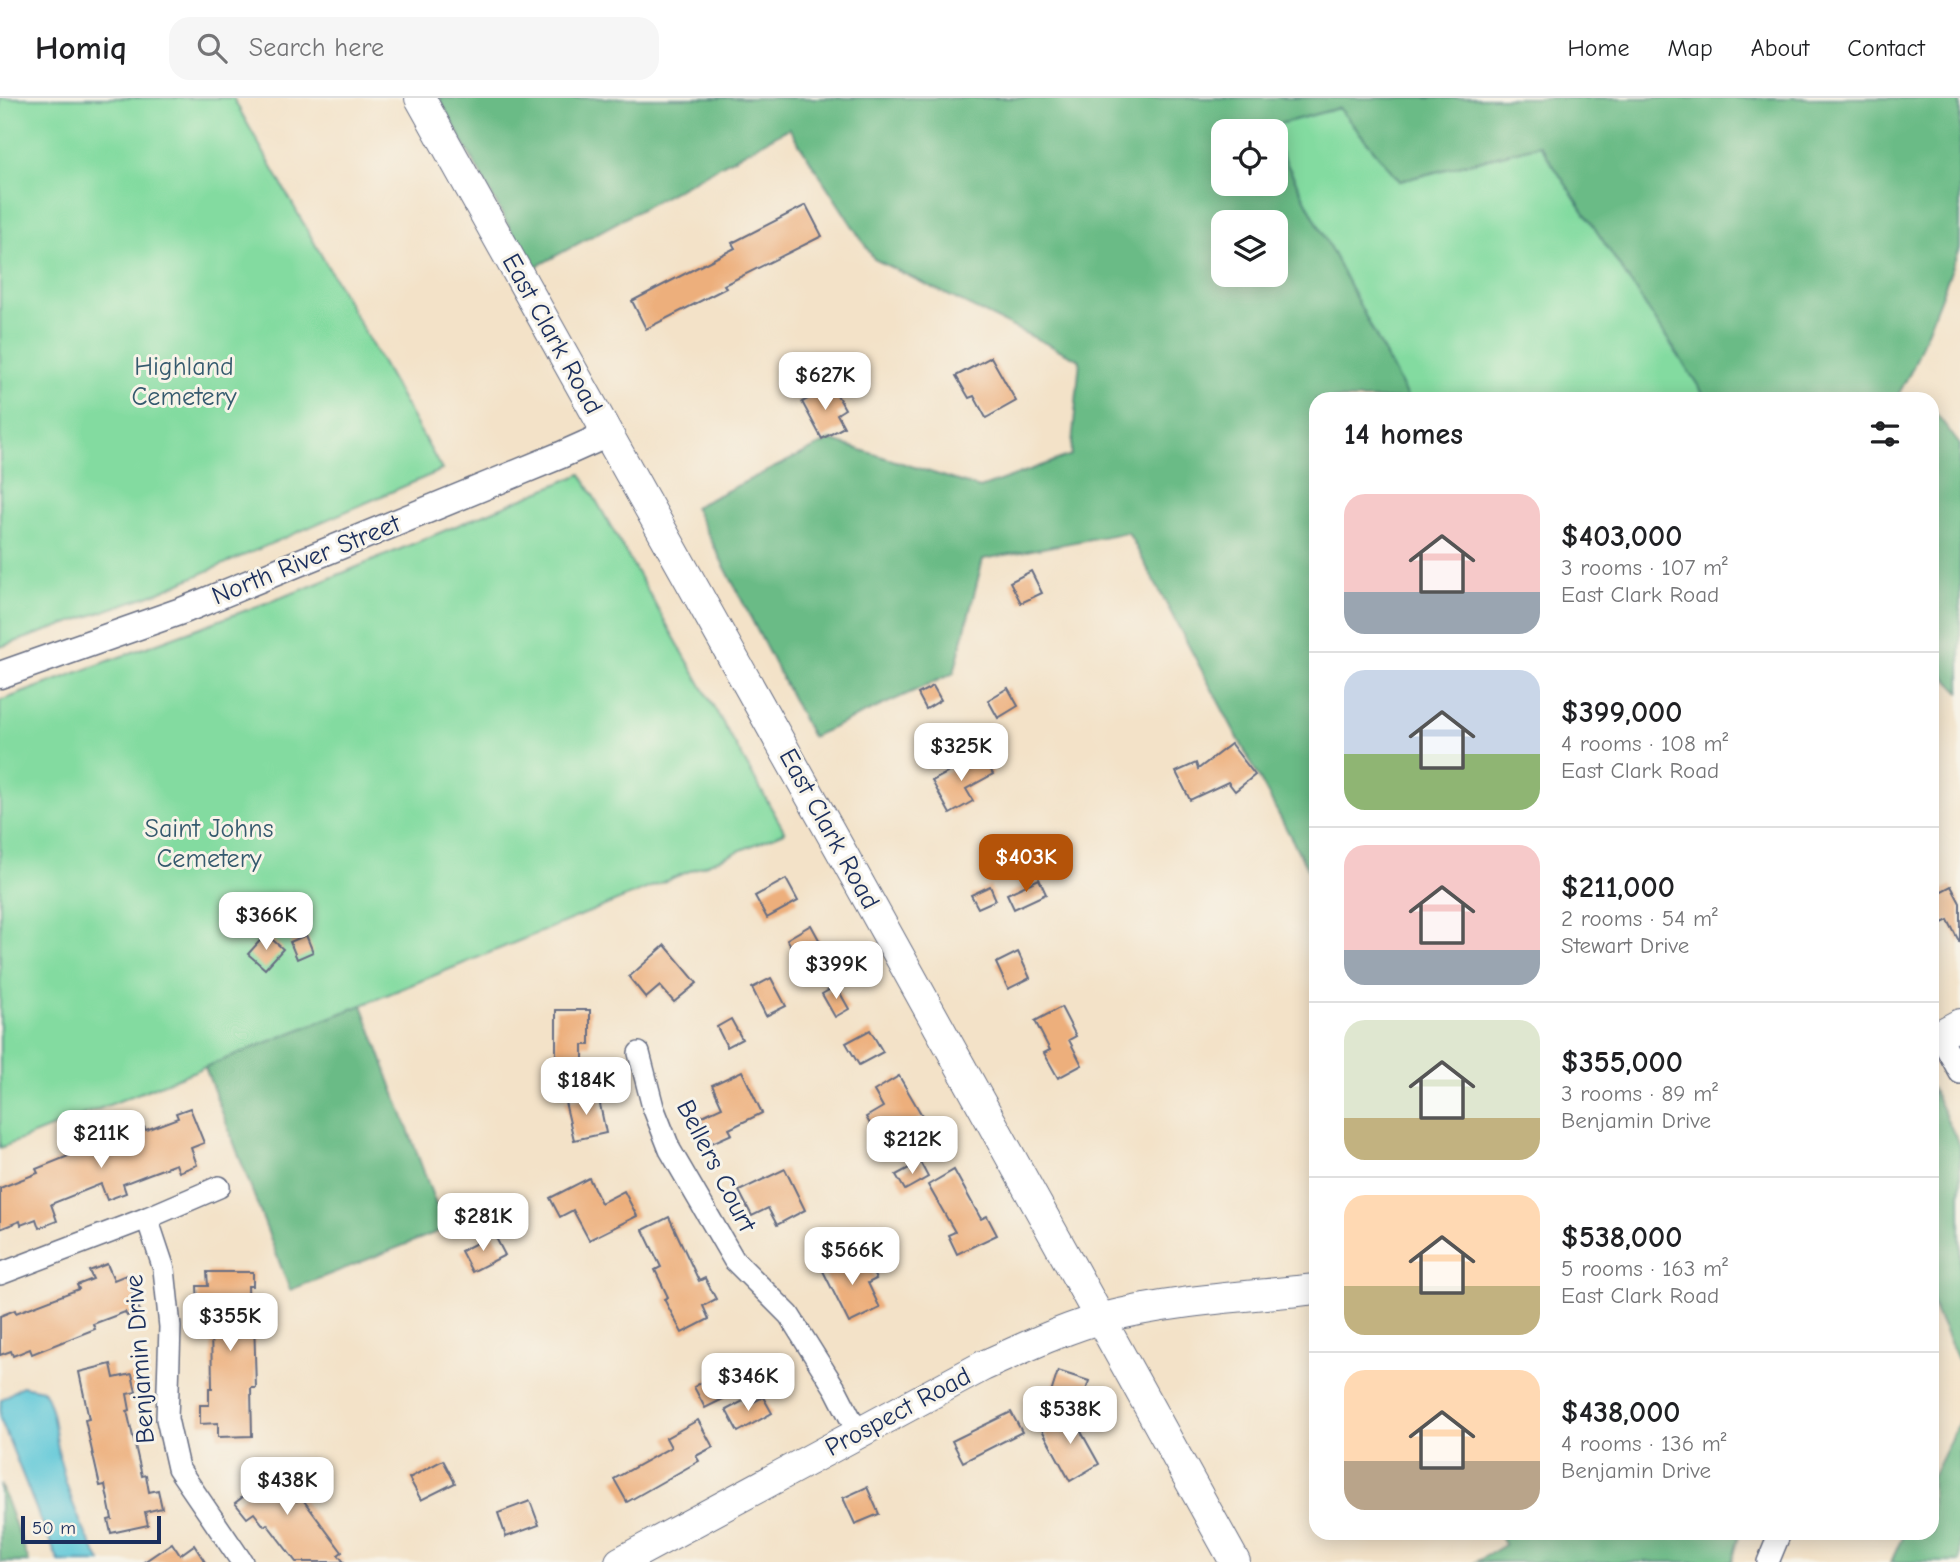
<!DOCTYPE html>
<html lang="en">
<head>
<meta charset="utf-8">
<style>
	:root { --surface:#fff; --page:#f6f6f6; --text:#202124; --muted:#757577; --line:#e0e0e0; --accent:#b45309 }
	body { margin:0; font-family:"Comic Neue",sans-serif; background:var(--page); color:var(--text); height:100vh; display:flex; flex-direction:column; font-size:26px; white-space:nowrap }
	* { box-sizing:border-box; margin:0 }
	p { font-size:23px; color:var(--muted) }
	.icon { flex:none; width:38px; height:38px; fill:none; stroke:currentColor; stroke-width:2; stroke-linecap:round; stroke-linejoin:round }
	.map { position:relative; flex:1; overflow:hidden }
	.details { position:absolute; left:1309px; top:294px; width:630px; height:1148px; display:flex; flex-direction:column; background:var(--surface); border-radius:21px; box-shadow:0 4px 18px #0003 }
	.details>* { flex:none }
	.buttons { position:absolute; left:1211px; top:21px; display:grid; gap:14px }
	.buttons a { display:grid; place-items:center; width:77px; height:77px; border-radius:14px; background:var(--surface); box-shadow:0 4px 18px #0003; font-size:35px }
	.scale { position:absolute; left:21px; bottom:18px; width:140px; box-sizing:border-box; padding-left:7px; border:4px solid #1b2f5e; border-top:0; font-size:19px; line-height:24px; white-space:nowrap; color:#1b2f5e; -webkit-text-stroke:5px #f7f3e8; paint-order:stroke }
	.price { position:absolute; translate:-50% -60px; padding:0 16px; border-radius:14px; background:#fff; color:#222; font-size:23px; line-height:46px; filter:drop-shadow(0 2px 4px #0008) }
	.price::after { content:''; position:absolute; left:50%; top:42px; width:21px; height:16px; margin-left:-10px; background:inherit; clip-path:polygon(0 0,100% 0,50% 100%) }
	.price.on { background:var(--accent); color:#fff }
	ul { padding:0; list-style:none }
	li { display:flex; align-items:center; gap:21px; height:175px; padding:0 35px }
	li+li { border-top:2px solid var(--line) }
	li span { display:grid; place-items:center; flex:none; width:196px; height:140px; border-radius:21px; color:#555 }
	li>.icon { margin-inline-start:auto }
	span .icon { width:84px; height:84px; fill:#fffc; stroke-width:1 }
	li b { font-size:30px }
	h2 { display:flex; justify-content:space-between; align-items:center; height:84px; padding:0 35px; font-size:30px }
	header { display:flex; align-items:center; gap:42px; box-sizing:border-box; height:98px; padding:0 35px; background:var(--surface); border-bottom:2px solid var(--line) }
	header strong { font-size:33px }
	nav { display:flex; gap:38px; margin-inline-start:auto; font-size:24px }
	.search { width:490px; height:63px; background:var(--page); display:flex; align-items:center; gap:18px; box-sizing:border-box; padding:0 24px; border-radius:21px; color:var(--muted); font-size:26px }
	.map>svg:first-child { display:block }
	.green { fill:#83dba0; stroke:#4f857f; stroke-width:2 }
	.forest { fill:#6abb86; stroke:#427572; stroke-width:2; fill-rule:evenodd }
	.water { fill:#5ec8d8; stroke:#3c7c9b; stroke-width:2 }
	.building { fill:#edaf7c }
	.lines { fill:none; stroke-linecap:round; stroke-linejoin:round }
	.minor-casing { stroke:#676e83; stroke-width:24 }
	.tertiary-casing { stroke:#676e83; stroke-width:29 }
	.secondary-casing { stroke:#676e83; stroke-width:32 }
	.minor { stroke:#fff; stroke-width:21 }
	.tertiary { stroke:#fff; stroke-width:26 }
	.secondary { stroke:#fff; stroke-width:30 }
	.labels { text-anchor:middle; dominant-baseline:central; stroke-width:6; stroke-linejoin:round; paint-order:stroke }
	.street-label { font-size:26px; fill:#1b2f5e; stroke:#f7f3e8 }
	.park-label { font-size:26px; fill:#355a6e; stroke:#f7f3e8 }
</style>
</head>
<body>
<header>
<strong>Homiq</strong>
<div class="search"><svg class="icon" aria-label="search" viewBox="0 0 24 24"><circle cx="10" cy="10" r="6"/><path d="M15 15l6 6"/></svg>Search here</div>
<nav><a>Home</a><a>Map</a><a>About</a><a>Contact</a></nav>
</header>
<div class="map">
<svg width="1960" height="1464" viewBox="0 0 1960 1464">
	<rect width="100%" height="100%" fill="#f7f3e8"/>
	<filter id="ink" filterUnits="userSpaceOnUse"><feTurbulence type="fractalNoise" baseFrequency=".0143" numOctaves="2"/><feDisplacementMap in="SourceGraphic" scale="14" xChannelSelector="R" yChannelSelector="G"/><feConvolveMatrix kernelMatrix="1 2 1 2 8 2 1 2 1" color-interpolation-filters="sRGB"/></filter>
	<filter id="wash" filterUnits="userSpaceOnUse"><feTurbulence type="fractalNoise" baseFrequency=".00686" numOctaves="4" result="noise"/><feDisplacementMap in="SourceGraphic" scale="28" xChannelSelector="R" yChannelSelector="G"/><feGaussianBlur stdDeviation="1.57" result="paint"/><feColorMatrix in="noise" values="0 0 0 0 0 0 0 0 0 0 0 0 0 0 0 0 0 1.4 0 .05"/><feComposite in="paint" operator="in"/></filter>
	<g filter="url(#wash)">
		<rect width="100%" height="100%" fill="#f3e2c8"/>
		<g class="green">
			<polygon points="0,0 233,0 442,372 159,494 0,549"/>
			<polygon points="1339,10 1400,83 1540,47 1707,301 1408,301 1276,45 1276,33 1270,33 1267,29"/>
			<polygon points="581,376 785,734 362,907 0,1050 0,603 304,491"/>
		</g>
		<g class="forest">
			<path d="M 439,0 L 1960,0 L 1960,150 L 1913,269 L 1896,301 L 1707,301 L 1540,47 L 1400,83 L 1339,10 L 1268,29 L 1270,33 L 1223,33 L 1223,86 L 1276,86 L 1276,45 L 1408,301 L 1316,301 L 1316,776 L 1311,777 L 1128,434 L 983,461 L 954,575 L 812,639 L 694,409 L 830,342 L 980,390 L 1071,357 L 1080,262 L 874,161 L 789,30 L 532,171 ZM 1223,124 L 1276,124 L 1276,177 L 1223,177 Z"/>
			<polygon points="1932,310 1960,347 1960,594 1932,565"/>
			<polygon points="362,907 445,1131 290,1192 205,969"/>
			<polygon points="1932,990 1960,1048 1960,1266 1932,1205"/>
			<polygon points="1960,1322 1960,1464 1891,1464 1904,1435 1932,1435 1932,1379"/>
			<polygon points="0,1386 29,1464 0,1464"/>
			<polygon points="1498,1435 1740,1435 1732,1464 1476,1464 1505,1447"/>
		</g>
		<path class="water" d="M 22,1288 L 43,1292 C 55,1313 55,1338 60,1362 C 68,1398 82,1432 101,1464 L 59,1464 L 41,1423 L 0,1320 L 1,1302 Z"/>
		<g id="blocks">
			<g class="building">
				<polygon points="806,107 822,138 724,187 726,190 646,231 632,203 735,150 732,145"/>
				<polygon points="991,259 1016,303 986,320 974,298 969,300 956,278"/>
				<polygon points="832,288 845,311 837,316 844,329 822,341 802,304"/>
				<polygon points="1031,473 1042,495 1021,505 1010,484"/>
				<polygon points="933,588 941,602 926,611 918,596"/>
				<polygon points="1008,590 1018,608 998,620 988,602"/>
				<polygon points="1231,646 1255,677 1235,693 1228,684 1190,702 1176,674 1196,665 1198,671"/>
				<polygon points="982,656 993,676 966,691 973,703 950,716 932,683"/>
				<polygon points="786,781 798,803 767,820 755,798"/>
				<polygon points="1039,781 1046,796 1014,811 1007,796"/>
				<polygon points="990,788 996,802 978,810 971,797"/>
				<polygon points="1951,788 1960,805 1960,845 1948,822 1932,830 1932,798"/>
				<polygon points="811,827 823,849 799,863 787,841"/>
				<polygon points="266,836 283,851 265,871 248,856"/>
				<polygon points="306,837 313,854 297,861 290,844"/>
				<polygon points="665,847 697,885 674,904 660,888 646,900 629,879"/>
				<polygon points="1018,854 1030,880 1008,891 996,865"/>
				<polygon points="771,880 786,908 766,918 752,890"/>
				<polygon points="836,888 849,911 835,919 822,896"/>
				<polygon points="1061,909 1076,938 1069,942 1082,967 1058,980 1044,955 1050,952 1035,923"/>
				<polygon points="556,912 590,912 590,947 583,947 583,965 556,965"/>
				<polygon points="731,921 742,941 727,949 717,929"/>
				<polygon points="870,932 883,954 859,967 846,945"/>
				<polygon points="742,973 762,1015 729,1031 732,1036 712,1045 700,1019 722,1009 712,987"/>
				<polygon points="899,978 923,1019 880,1043 866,1019 883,1009 874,993"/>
				<polygon points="598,997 606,1035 574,1042 565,1004"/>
				<polygon points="190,1010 204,1045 191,1050 197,1067 179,1074 176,1066 149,1076 123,1086 126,1095 107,1102 101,1086 51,1106 57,1123 39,1130 36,1121 21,1127 20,1123 0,1131 0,1090 38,1075 36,1071 88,1050 90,1055 123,1042 121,1038 144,1029 146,1032 178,1020 176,1015"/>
				<polygon points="920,1064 928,1079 905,1092 896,1077"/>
				<polygon points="785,1071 805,1112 777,1127 768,1110 752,1118 739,1093"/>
				<polygon points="954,1072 981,1121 987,1118 997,1137 957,1156 948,1137 955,1134 928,1087"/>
				<polygon points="589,1080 601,1105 624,1093 637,1118 589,1142 573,1112 560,1119 550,1100"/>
				<polygon points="669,1119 699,1183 705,1180 716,1201 703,1208 709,1221 682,1235 664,1201 668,1199 655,1172 661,1169 643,1132"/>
				<polygon points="494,1136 505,1157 472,1174 461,1153"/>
				<polygon points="853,1156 860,1169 868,1166 876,1181 868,1185 880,1210 849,1225 822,1171"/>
				<polygon points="107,1166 114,1182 126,1177 140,1213 127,1218 125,1214 93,1226 95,1231 32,1256 30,1251 13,1258 11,1253 0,1257 0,1218 15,1212 16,1215 79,1191 77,1187 93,1181 89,1173"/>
				<polygon points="207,1174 253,1174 253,1188 248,1188 249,1222 254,1222 256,1290 251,1290 252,1338 218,1339 218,1325 200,1326 200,1307 209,1307 209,1290 212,1290 211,1223 207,1223 207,1207 198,1207 197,1188 208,1188"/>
				<polygon points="111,1266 114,1280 132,1276 136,1294 127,1296 130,1312 127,1313 137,1356 142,1378 146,1377 149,1394 158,1392 162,1410 145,1414 148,1427 111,1435 108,1422 112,1421 105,1387 100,1388 85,1322 89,1321 79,1274"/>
				<polygon points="1058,1273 1089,1283 1082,1305 1051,1295"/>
				<polygon points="713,1278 725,1300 705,1310 694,1289"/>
				<polygon points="763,1299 772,1315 738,1334 726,1312 745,1302 748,1307"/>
				<polygon points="1011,1314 1022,1334 963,1364 952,1343"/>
				<polygon points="1070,1314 1099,1366 1070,1383 1041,1330"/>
				<polygon points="698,1322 713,1349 696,1358 699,1363 627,1404 614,1381 671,1349 666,1340"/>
				<polygon points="271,1361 280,1372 276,1375 297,1403 301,1399 342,1454 338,1457 344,1464 296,1464 267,1426 264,1428 254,1415 247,1420 235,1405 249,1394 241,1384"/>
				<polygon points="443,1362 455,1385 421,1402 409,1380"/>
				<polygon points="867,1389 879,1416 855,1426 843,1400"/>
				<polygon points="530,1403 539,1427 506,1439 498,1415"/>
				<polygon points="172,1445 180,1457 194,1447 205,1464 144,1464"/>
			</g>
		</g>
	</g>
	<g filter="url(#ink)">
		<use href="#blocks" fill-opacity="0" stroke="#676e83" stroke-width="2"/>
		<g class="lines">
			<g class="minor-casing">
				<g id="minor">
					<polyline points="1939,937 1960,975"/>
					<polyline points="639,955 653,1009 670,1052 734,1162 789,1217 836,1292 858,1335"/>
					<polyline points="147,1120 164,1171 170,1229 167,1321 178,1370 242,1464"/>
					<polyline points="0,1176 147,1120 219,1089"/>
					<polyline points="1768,1464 1780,1435"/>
				</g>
			</g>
			<g class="tertiary-casing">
				<polyline id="tertiary" points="0,577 184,512 561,357 608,336"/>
			</g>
			<g class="secondary-casing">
				<g id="secondary">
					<polyline points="420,0 860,787 1235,1464"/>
					<polyline points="1932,941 1960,926"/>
					<path d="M 620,1464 L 983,1268 C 1022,1251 1062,1231 1103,1220 C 1172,1202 1245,1199 1316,1191"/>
				</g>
			</g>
			<use href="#minor" class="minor"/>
			<use href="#tertiary" class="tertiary"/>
			<use href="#secondary" class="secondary"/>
		</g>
	</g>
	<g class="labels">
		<g class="street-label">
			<text transform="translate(552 236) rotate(61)">East Clark Road</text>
			<text transform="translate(306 462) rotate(-22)">North River Street</text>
			<text transform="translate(829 731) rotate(61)">East Clark Road</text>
			<text transform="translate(716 1068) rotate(63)">Bellers Court</text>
			<text transform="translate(140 1261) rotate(-94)">Benjamin Drive</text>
			<text transform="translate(898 1314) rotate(-28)">Prospect Road</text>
		</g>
		<g class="park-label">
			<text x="184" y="269">Highland<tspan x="184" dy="30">Cemetery</tspan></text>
			<text x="209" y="731">Saint Johns<tspan x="209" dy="30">Cemetery</tspan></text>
		</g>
	</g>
</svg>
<div class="buttons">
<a><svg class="icon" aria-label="locate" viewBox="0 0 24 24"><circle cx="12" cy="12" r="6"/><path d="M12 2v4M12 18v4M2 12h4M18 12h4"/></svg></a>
<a><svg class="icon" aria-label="layers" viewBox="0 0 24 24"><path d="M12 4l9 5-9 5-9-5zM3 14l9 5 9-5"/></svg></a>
</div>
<div class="scale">50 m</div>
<b class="price" style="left:825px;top:314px">$627K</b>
<b class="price" style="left:961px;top:685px">$325K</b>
<b class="price on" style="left:1026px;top:796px">$403K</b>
<b class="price" style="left:266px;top:854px">$366K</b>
<b class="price" style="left:836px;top:903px">$399K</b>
<b class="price" style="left:586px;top:1019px">$184K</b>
<b class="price" style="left:101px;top:1072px">$211K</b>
<b class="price" style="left:912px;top:1078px">$212K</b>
<b class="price" style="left:483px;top:1155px">$281K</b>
<b class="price" style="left:852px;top:1189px">$566K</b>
<b class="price" style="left:230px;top:1255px">$355K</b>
<b class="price" style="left:748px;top:1315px">$346K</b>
<b class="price" style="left:1070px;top:1348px">$538K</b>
<b class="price" style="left:287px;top:1419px">$438K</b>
<section class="details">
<h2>14 homes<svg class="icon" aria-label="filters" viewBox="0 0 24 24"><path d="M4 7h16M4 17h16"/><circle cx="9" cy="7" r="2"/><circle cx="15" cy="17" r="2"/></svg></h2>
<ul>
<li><span style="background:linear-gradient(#f6c9c9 70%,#9aa5b1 0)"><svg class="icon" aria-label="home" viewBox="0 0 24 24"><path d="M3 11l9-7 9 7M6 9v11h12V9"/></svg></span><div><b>$403,000</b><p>3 rooms · 107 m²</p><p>East Clark Road</p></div></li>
<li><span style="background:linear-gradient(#c9d6e8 60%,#8fb573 0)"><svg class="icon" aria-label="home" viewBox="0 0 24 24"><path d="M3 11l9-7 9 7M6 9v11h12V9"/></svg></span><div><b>$399,000</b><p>4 rooms · 108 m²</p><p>East Clark Road</p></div></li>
<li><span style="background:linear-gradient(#f6c9c9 75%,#9aa5b1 0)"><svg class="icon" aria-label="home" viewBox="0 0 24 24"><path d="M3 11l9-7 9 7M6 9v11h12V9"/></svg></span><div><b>$211,000</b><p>2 rooms · 54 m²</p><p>Stewart Drive</p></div></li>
<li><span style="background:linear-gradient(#dfe7d0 70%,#c2b280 0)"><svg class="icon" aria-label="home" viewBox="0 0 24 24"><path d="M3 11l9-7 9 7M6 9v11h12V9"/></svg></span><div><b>$355,000</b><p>3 rooms · 89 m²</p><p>Benjamin Drive</p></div></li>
<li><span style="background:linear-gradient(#ffd9b3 65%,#c2b280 0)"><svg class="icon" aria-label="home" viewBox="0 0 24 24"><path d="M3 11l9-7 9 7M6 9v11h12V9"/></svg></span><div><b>$538,000</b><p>5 rooms · 163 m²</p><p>East Clark Road</p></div></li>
<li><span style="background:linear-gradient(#ffd9b3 65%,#b9a48a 0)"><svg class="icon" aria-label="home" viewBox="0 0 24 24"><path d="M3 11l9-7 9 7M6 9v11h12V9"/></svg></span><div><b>$438,000</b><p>4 rooms · 136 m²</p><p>Benjamin Drive</p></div></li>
</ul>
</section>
</div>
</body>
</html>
